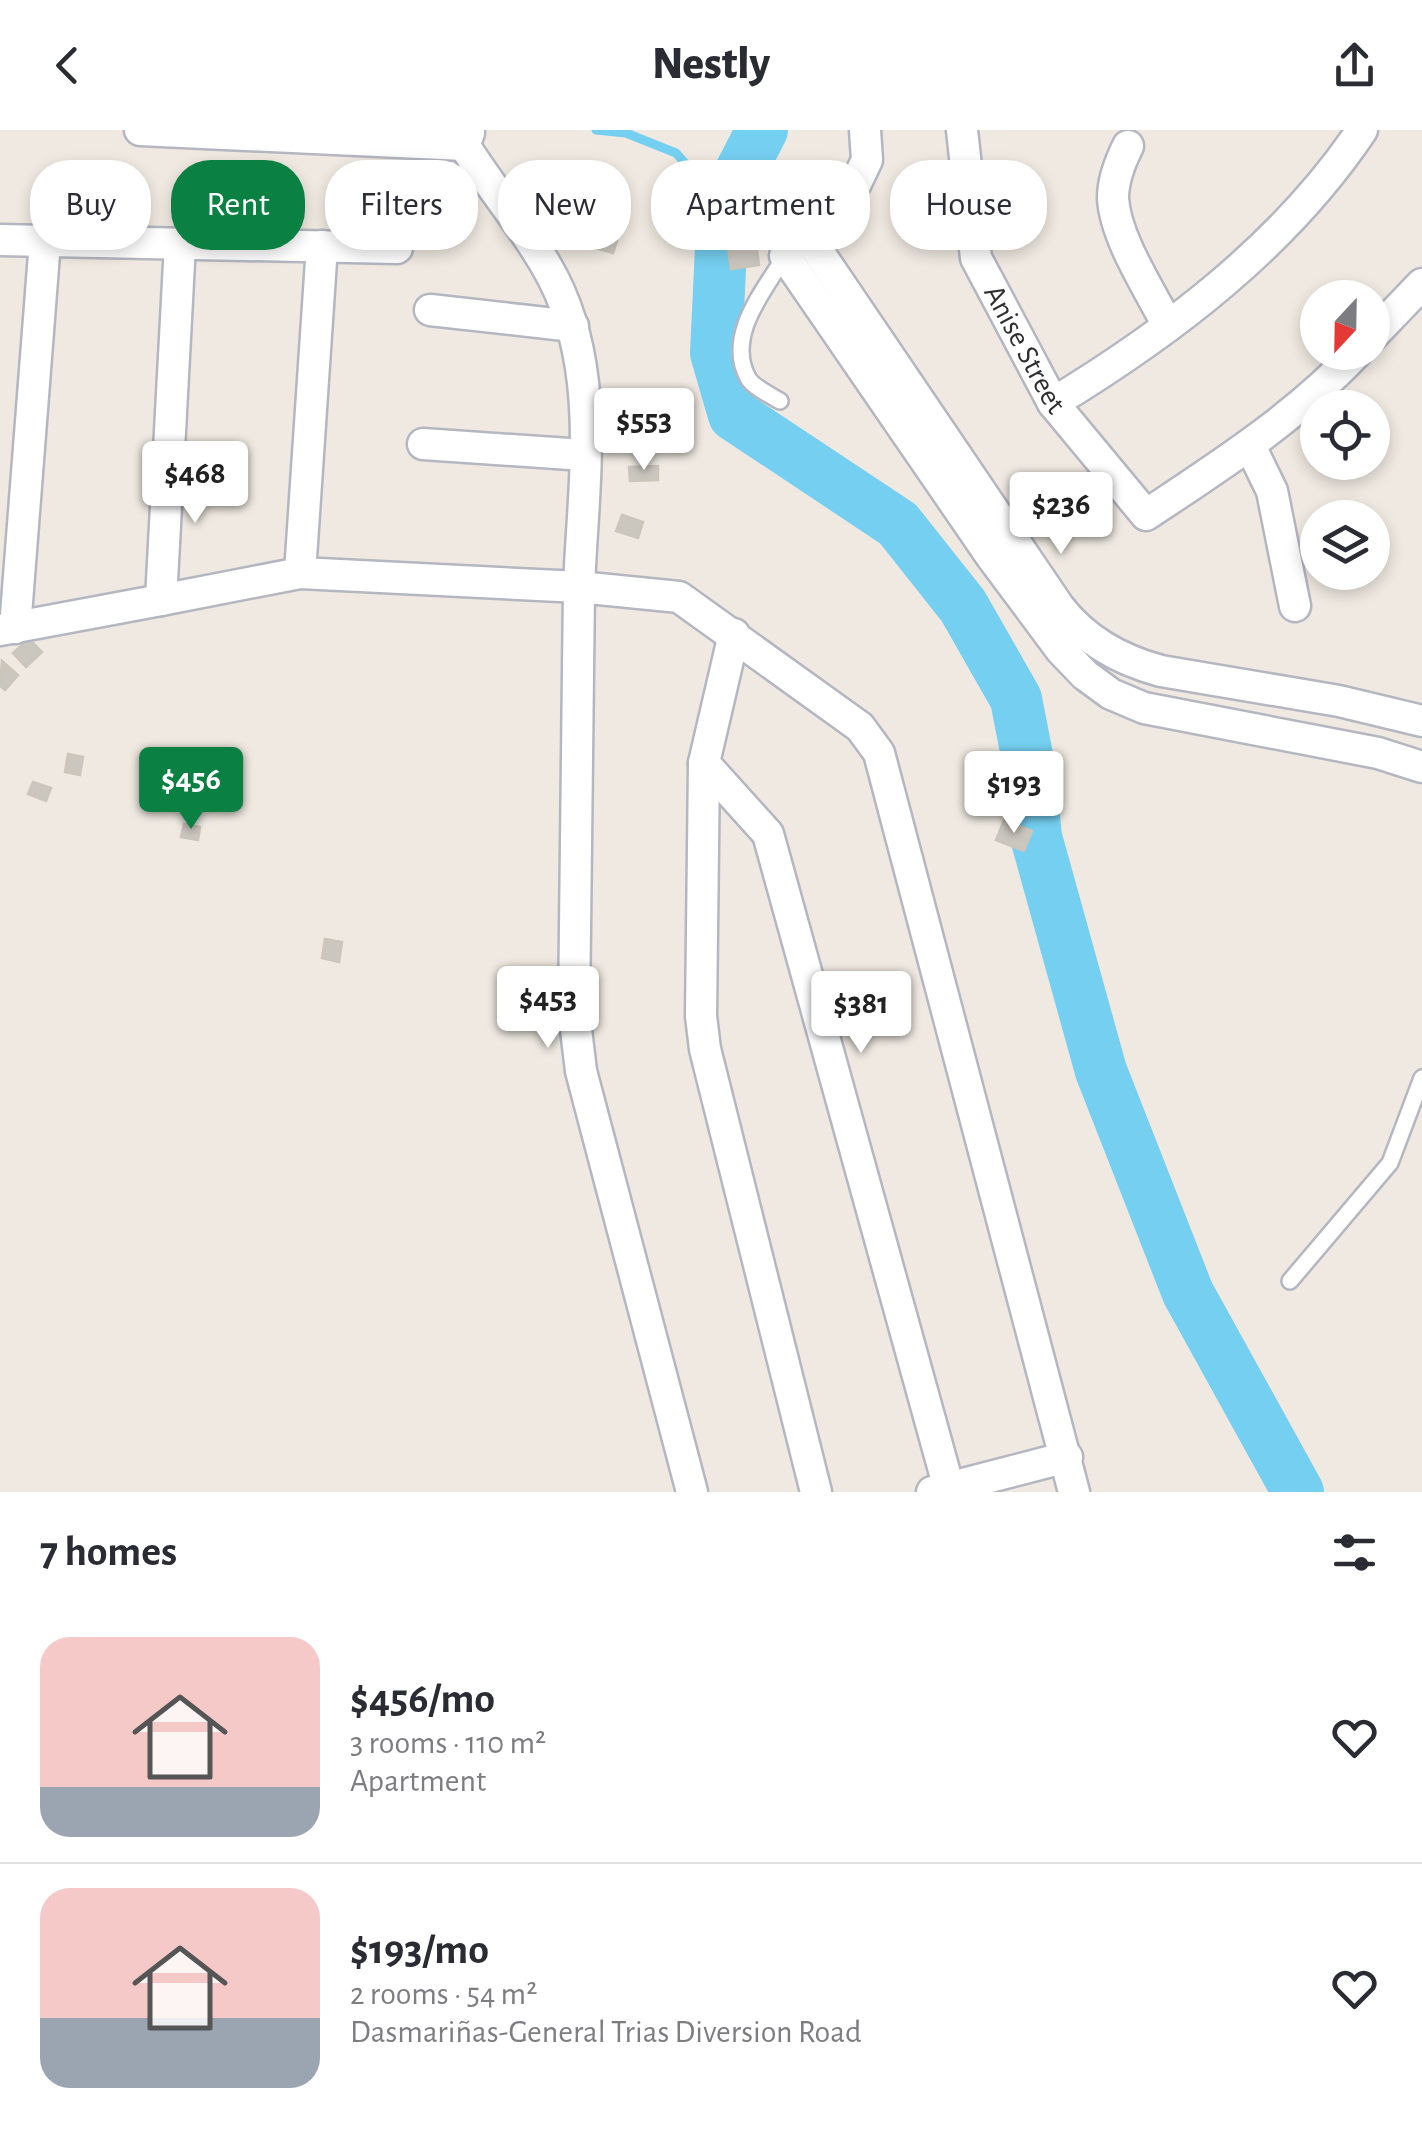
<!DOCTYPE html>
<html lang="en">
<head>
<meta charset="utf-8">
<style>
	:root { --surface:#fff; --page:#f7f7f7; --text:#2b2b33; --muted:#7c7c81; --line:#e1e1e2; --accent:#0b8043 }
	body { margin:0; font-family:"Alegreya Sans",sans-serif; background:var(--page); color:var(--text); height:100vh; display:flex; flex-direction:column; font-size:38px; white-space:nowrap }
	* { box-sizing:border-box; margin:0 }
	p { font-size:32px; color:var(--muted) }
	.icon { flex:none; width:55px; height:55px; fill:none; stroke:currentColor; stroke-width:2; stroke-linecap:round; stroke-linejoin:round }
	.map { position:relative; height:1362px; overflow:hidden }
	.side { display:flex; flex-direction:column; background:var(--surface); flex:1 }
	.side>* { flex:none }
	.banner { position:absolute; left:30px; top:30px; width:1362px; height:90px; display:flex; gap:20px }
	.needle { width:65px; rotate:202deg }
	.tools { position:absolute; left:1300px; top:150px; display:grid; gap:20px }
	.tools a { display:grid; place-items:center; width:90px; height:90px; border-radius:50%; background:var(--surface); box-shadow:0 5px 15px #0003; font-size:50px }
	.price { position:absolute; translate:-50% -85px; padding:0 22px; border-radius:10px; background:#fff; color:#222; font-size:32px; line-height:65px; filter:drop-shadow(0 2px 5px #0008) }
	.price::after { content:''; position:absolute; left:50%; top:60px; width:30px; height:22px; margin-left:-15px; background:inherit; clip-path:polygon(0 0,100% 0,50% 100%) }
	.price.selected { background:var(--accent); color:#fff }
	ul { padding:0; list-style:none }
	li { display:flex; align-items:center; gap:30px; height:250px; padding:0 40px }
	li+li { border-top:2px solid var(--line) }
	li span { display:grid; place-items:center; flex:none; width:280px; height:200px; border-radius:30px; color:#555 }
	li>.icon { margin-inline-start:auto }
	span .icon { width:120px; height:120px; fill:#fffc; stroke-width:1 }
	li b { font-size:42px }
	h2 { display:flex; justify-content:space-between; align-items:center; height:120px; padding:0 40px; font-size:42px }
	.pill { padding:0 35px; border-radius:40px; background:var(--surface); box-shadow:0 5px 15px #0003; font-size:35px; line-height:90px }
	.pill.selected { background:var(--accent); color:#fff }
	header { display:flex; justify-content:space-between; align-items:center; height:130px; padding:0 40px; background:var(--surface); font-size:45px; font-weight:800 }
	.map>svg:first-child { display:block }
	.lines { fill:none; stroke-linecap:round; stroke-linejoin:round }
	.stream { stroke:#75cff0; stroke-width:9 }
	.river { stroke:#75cff0; stroke-width:52 }
	.building { fill:#cbc7bf; stroke:#cbc5ba; stroke-width:2.5 }
	.lane-casing { stroke:#b4b7c1; stroke-width:20 }
	.street-casing { stroke:#b4b7c1; stroke-width:35 }
	.lane { stroke:#fff; stroke-width:15 }
	.street { stroke:#fff; stroke-width:30 }
	.labels { text-anchor:middle; dominant-baseline:central; stroke-width:9; stroke-linejoin:round; paint-order:stroke }
	.street-label { font-size:30px; fill:#2e2e2e; stroke:#fff }
</style>
</head>
<body>
<header><svg class="icon" aria-label="back" viewBox="0 0 24 24"><path d="M15 5l-7 7 7 7"/></svg>Nestly<svg class="icon" aria-label="share" viewBox="0 0 24 24"><path d="M12 15V3M7 8l5-5 5 5M5 13v7h14v-7"/></svg></header>
<div class="map">
<svg width="1422" height="1362" viewBox="0 0 1422 1362">
	<rect width="100%" height="100%" fill="#efe9e1"/>
	<g class="lines">
		<polyline class="stream" points="596,0 626,3 676,23 723,76"/>
		<polyline class="river" points="762,0 723,76 716,223 734,285 898,394 963,476 1016,569 1029,636 1036,707 1101,941 1188,1163 1298,1362"/>
	</g>
	<g class="building">
		<polygon points="581,33 583,55 551,57 549,35"/>
		<polygon points="595,104 617,111 613,123 591,117"/>
		<polygon points="755,106 759,135 731,139 727,110"/>
		<polygon points="658,336 658,350 630,351 629,337"/>
		<polygon points="622,385 643,392 638,408 616,401"/>
		<polygon points="29,509 42,522 26,537 13,523"/>
		<polygon points="2,531 18,545 5,560 0,556"/>
		<polygon points="68,624 83,627 80,645 65,642"/>
		<polygon points="33,652 51,658 46,671 28,664"/>
		<polygon points="1004,690 1032,701 1024,721 996,710"/>
		<polygon points="184,694 200,697 198,710 181,707"/>
		<polygon points="325,809 342,812 339,832 322,828"/>
	</g>
	<g class="lines">
		<g class="lane-casing">
			<g id="lane">
				<path d="M 780,271 C 770,265 753,257 748,248 C 725,206 764,161 785,126"/>
				<polyline points="1290,1151 1390,1033 1422,948"/>
			</g>
		</g>
		<g class="street-casing">
			<g id="street">
				<polyline points="140,0 464,15 469,3"/>
				<polyline points="865,0 867,30 856,53 785,126 991,426 1061,520 1085,545 1111,564 1144,578 1378,623 1422,637"/>
				<path id="s1" d="M 962,0 L 976,128 L 1053,273 L 1146,385 C 1220,336 1296,287 1357,222"/>
				<path d="M 1128,16 C 1120,32 1113,49 1113,68 C 1115,108 1150,160 1168,196"/>
				<path d="M 807,105 L 1059,477 C 1085,511 1120,530 1161,541 L 1339,571 L 1422,591"/>
				<polyline points="0,110 397,118"/>
				<polyline points="430,180 573,196"/>
				<polyline points="1372,206 1422,154"/>
				<path d="M 1053,273 C 1170,202 1285,115 1362,0"/>
				<polyline points="423,314 584,325"/>
				<polyline points="1250,316 1272,361 1295,476"/>
				<path d="M 300,443 L 579,457 C 583,354 602,243 553,148 C 525,95 484,51 455,0"/>
				<polyline points="161,470 300,443 322,116"/>
				<polyline points="15,498 45,111"/>
				<polyline points="0,500 161,470 180,114"/>
				<polyline points="734,504 704,633 768,704 950,1362"/>
				<polyline points="704,633 701,886 705,919 816,1362"/>
				<polyline points="692,1362 581,941 574,883 579,457 679,467 860,597 879,623 1074,1362"/>
				<polyline points="932,1362 1067,1327"/>
			</g>
		</g>
		<use href="#lane" class="lane"/>
		<use href="#street" class="street"/>
	</g>
	<g class="labels">
		<g class="street-label">
			<text stroke="none"><textPath href="#s1" startOffset="232">Anise Street</textPath></text>
		</g>
	</g>
</svg>
<div class="tools">
<a><svg class="needle" viewBox="-14 -14 28 28"><path d="M0-13l5 13h-10z" fill="#e53935"/><path d="M0 13l5-13h-10z" fill="#7c7c81"/></svg></a>
<a><svg class="icon" aria-label="locate" viewBox="0 0 24 24"><circle cx="12" cy="12" r="6"/><path d="M12 2v4M12 18v4M2 12h4M18 12h4"/></svg></a>
<a><svg class="icon" aria-label="layers" viewBox="0 0 24 24"><path d="M12 4l9 5-9 5-9-5zM3 14l9 5 9-5"/></svg></a>
</div>
<b class="price" style="left:644px;top:343px">$553</b>
<b class="price" style="left:195px;top:396px">$468</b>
<b class="price" style="left:1061px;top:427px">$236</b>
<b class="price selected" style="left:191px;top:702px">$456</b>
<b class="price" style="left:1014px;top:706px">$193</b>
<b class="price" style="left:548px;top:921px">$453</b>
<b class="price" style="left:861px;top:926px">$381</b>
<div class="banner">
<a class="pill">Buy</a>
<a class="pill selected">Rent</a>
<a class="pill">Filters</a>
<a class="pill">New</a>
<a class="pill">Apartment</a>
<a class="pill">House</a>
</div>
</div>
<section class="side">
<h2>7 homes<svg class="icon" aria-label="filters" viewBox="0 0 24 24"><path d="M4 7h16M4 17h16"/><circle cx="9" cy="7" r="2"/><circle cx="15" cy="17" r="2"/></svg></h2>
<ul>
<li><span style="background:linear-gradient(#f6c9c9 75%,#9aa5b1 0)"><svg class="icon" aria-label="home" viewBox="0 0 24 24"><path d="M3 11l9-7 9 7M6 9v11h12V9"/></svg></span><div><b>$456/mo</b><p>3 rooms · 110 m²</p><p>Apartment</p></div><svg class="icon" aria-label="heart" viewBox="0 0 24 24"><path d="M12 20l-8-8c-3-5 5-10 8-4 3-6 11-1 8 4z"/></svg></li>
<li><span style="background:linear-gradient(#f6c9c9 65%,#9aa5b1 0)"><svg class="icon" aria-label="home" viewBox="0 0 24 24"><path d="M3 11l9-7 9 7M6 9v11h12V9"/></svg></span><div><b>$193/mo</b><p>2 rooms · 54 m²</p><p>Dasmariñas-General Trias Diversion Road</p></div><svg class="icon" aria-label="heart" viewBox="0 0 24 24"><path d="M12 20l-8-8c-3-5 5-10 8-4 3-6 11-1 8 4z"/></svg></li>
</ul>
</section>
</body>
</html>
